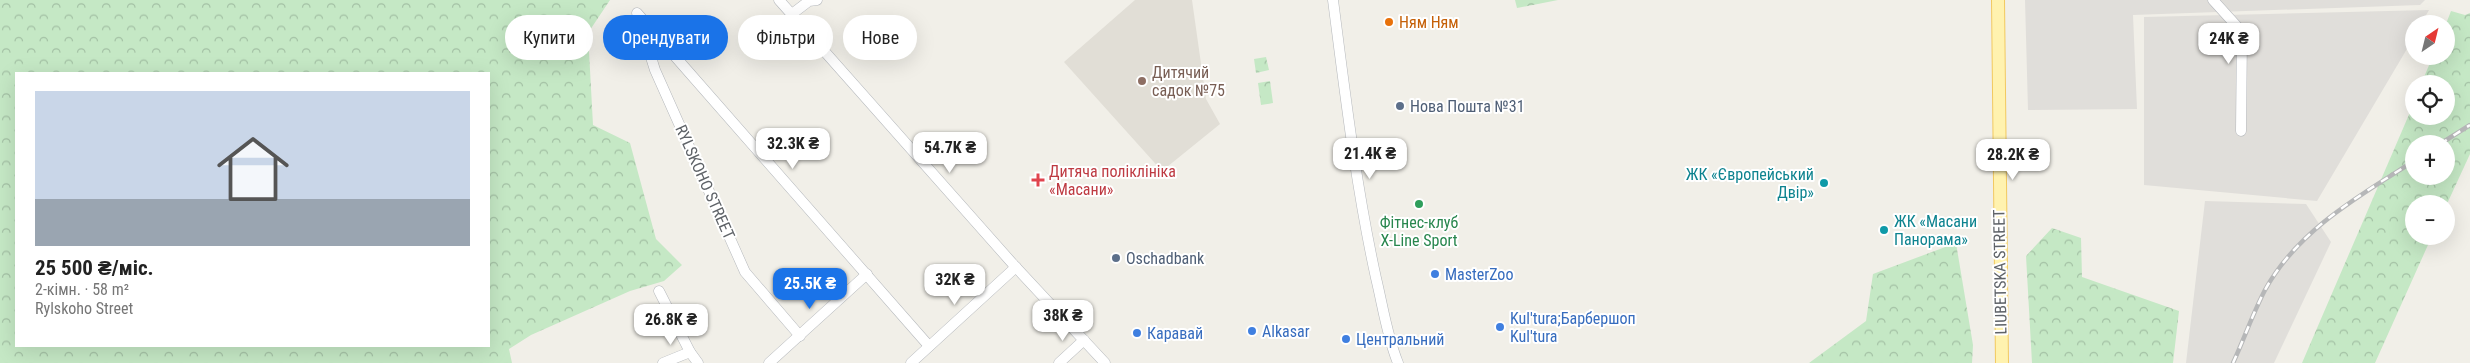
<!DOCTYPE html>
<html lang="uk">
<head>
<meta charset="utf-8">
<style>
	:root { --surface:#fff; --page:#f6f6f6; --text:#222; --muted:#767676; --accent:#1a73e8 }
	body { margin:0; font-family:"Roboto Condensed",sans-serif; background:var(--page); color:var(--text); height:100vh; display:flex; flex-direction:column; font-size:19px; white-space:nowrap }
	* { box-sizing:border-box; margin:0 }
	p { font-size:16px; color:var(--muted) }
	.icon { flex:none; width:28px; height:28px; fill:none; stroke:currentColor; stroke-width:2; stroke-linecap:round; stroke-linejoin:round }
	.map { position:relative; flex:1; overflow:hidden }
	.side { position:absolute; left:15px; top:72px; width:475px; height:275px; display:flex; flex-direction:column; background:var(--surface); border-radius:0px; box-shadow:0 5px 20px #0002 }
	.side>* { flex:none }
	.top-card { position:absolute; left:505px; top:15px; width:475px; height:45px; display:flex; gap:10px }
	.needle { width:32px; rotate:35deg }
	.tools { position:absolute; left:2405px; top:15px; display:grid; gap:10px }
	.tools a { display:grid; place-items:center; width:50px; height:50px; border-radius:50%; background:var(--surface); box-shadow:0 5px 20px #0002; font-size:25px }
	.price { position:absolute; translate:-50% -42px; padding:0 11px; border-radius:10px; background:#fff; color:#222; font-size:16px; line-height:32px; filter:drop-shadow(0 1px 2px #0008) }
	.price::after { content:''; position:absolute; left:50%; top:30px; width:15px; height:11px; margin-left:-8px; background:inherit; clip-path:polygon(0 0,100% 0,50% 100%) }
	.price.active { background:var(--accent); color:#fff }
	ul { padding:0; list-style:none }
	li { display:grid; align-content:center; gap:10px; height:265px; padding:0 20px }
	li span { display:grid; place-items:center; height:155px; border-radius:0px; color:#555 }
	li>.icon { margin-inline-start:auto }
	span .icon { width:90px; height:90px; fill:#fffc; stroke-width:1 }
	li b { font-size:21px }
	.chip { padding:0 18px; border-radius:22px; background:var(--surface); box-shadow:0 5px 20px #0002; font-size:18px; line-height:45px }
	.chip.active { background:var(--accent); color:#fff }
	.map>svg:first-child { display:block }
	.industrial { fill:#e0deda }
	.education { fill:#e1ded6 }
	.forest { fill:url(#forest-crowns); fill-rule:evenodd }
	.lines { fill:none; stroke-linecap:round; stroke-linejoin:round }
	.minor-casing { stroke:#b5b8bc; stroke-width:11 }
	.major-casing { stroke:#f2c960; stroke-width:14 }
	.minor { stroke:#fff; stroke-width:10 }
	.major { stroke:#fff2af; stroke-width:12 }
	.rail-casing { stroke:#b6b7b8; stroke-width:4.5 }
	.rail { stroke:#fff; stroke-width:2.5; stroke-dasharray:8; stroke-linecap:butt }
	.food-dot { fill:#e8710a; stroke:#fff; stroke-width:2 }
	.education-dot { fill:#8d6e63; stroke:#fff; stroke-width:2 }
	.service-dot { fill:#5c6f8a; stroke:#fff; stroke-width:2 }
	.health-dot { fill:#e0444e; stroke:#fff; stroke-width:2 }
	.culture-dot { fill:#0f9aa8; stroke:#fff; stroke-width:2 }
	.leisure-dot { fill:#2e9e5b; stroke:#fff; stroke-width:2 }
	.shop-dot { fill:#3f7fe0; stroke:#fff; stroke-width:2 }
	.labels { text-anchor:middle; dominant-baseline:central; stroke-width:4; stroke-linejoin:round; paint-order:stroke }
	.food-label { font-size:16px; fill:#c56008; stroke:#fff; text-anchor:start }
	.education-label { font-size:16px; fill:#785e54; stroke:#fff; text-anchor:start }
	.service-label { font-size:16px; fill:#4e5e75; stroke:#fff; text-anchor:start }
	.health-label { font-size:16px; fill:#be3a42; stroke:#fff; text-anchor:start }
	.culture-label { font-size:16px; fill:#0d838f; stroke:#fff; text-anchor:end }
	.street-label { font-size:16px; fill:#5f6368; stroke:#fff }
	.leisure-label { font-size:16px; fill:#27864d; stroke:#fff }
	.shop-label { font-size:16px; fill:#366cbe; stroke:#fff; text-anchor:start }
</style>
</head>
<body>
<div class="map">
<svg width="2470" height="363" viewBox="0 0 2470 363">
	<defs>
		<pattern id="forest-crowns" width="20" height="18" patternUnits="userSpaceOnUse" patternTransform="scale(1.25)"><rect width="20" height="18" fill="#c5e8c5"/><path d="M2 6a3 3 0 1 1 6 0M12 15a3 3 0 1 1 6 0" fill="none" stroke="#a3c0a4"/></pattern>
	</defs>
	<rect width="100%" height="100%" fill="#f1efe8"/>
	<g class="industrial">
		<polygon points="2025,0 2425,0 2420,5 2133,15 2137,109 2028,110"/>
		<polygon points="2429,10 2421,24 2414,24 2414,37 2317,201 2144,185 2144,17"/>
		<polygon points="2205,201 2306,204 2331,242 2274,363 2186,363"/>
	</g>
	<polygon class="education" points="1135,0 1192,0 1206,99 1220,124 1162,171 1064,62"/>
	<g class="forest">
		<path d="M 0,0 L 610,0 L 588,33 L 593,125 L 630,143 L 656,239 L 682,265 L 664,281 L 630,291 L 531,335 L 509,349 L 512,363 L 0,363 ZM 16,74 L 489,74 L 489,346 L 16,346 Z"/>
		<polygon points="1515,0 1558,0 1517,8"/>
		<path d="M 2451,11 L 2465,15 L 2470,13 L 2470,154 L 2446,206 L 2446,204 L 2414,204 L 2414,236 L 2432,236 L 2375,363 L 2302,363 L 2414,103 L 2414,116 L 2446,116 L 2446,84 L 2421,84 L 2433,56 L 2446,56 L 2446,24 ZM 2414,144 L 2446,144 L 2446,176 L 2414,176 Z"/>
		<polygon points="1266,57 1269,70 1256,73 1254,59"/>
		<polygon points="1270,81 1273,103 1261,105 1258,83"/>
		<polygon points="2052,228 2081,238 2082,277 2179,311 2173,363 2032,363 2026,256"/>
		<polygon points="1956,243 1973,345 1972,363 1809,363 1866,321 1873,274"/>
	</g>
	<g class="lines">
		<g class="minor-casing">
			<g id="minor">
				<polyline points="779,0 1012,263 1105,363"/>
				<path d="M 1333,0 C 1345,93 1356,187 1376,278 C 1383,307 1387,336 1398,363"/>
				<polyline points="2213,0 2242,32 2241,131"/>
				<polyline points="637,13 929,346"/>
				<polyline points="792,14 809,1 817,0"/>
				<polyline points="638,16 655,70 745,272 800,336"/>
				<polyline points="659,291 690,352 698,363"/>
				<polyline points="663,363 690,352"/>
				<polyline points="769,363 867,274"/>
				<polyline points="911,363 1016,267"/>
				<polyline points="1059,363 1084,340"/>
			</g>
		</g>
		<g class="major-casing">
			<polyline id="major" points="1998,0 2002,363"/>
		</g>
		<use href="#minor" class="minor"/>
		<use href="#major" class="major"/>
		<g class="rail-casing">
			<g id="rail">
				<polyline points="2440,144 2470,125"/>
				<path d="M 2233,363 C 2244,339 2253,313 2265,290 C 2298,230 2359,196 2414,161"/>
			</g>
		</g>
		<use href="#rail" class="rail"/>
	</g>
	<circle class="food-dot" cx="1389" cy="22" r="5"/>
	<circle class="education-dot" cx="1142" cy="81" r="5"/>
	<g class="service-dot">
		<circle cx="1400" cy="106" r="5"/>
		<circle cx="1116" cy="258" r="5"/>
	</g>
	<path class="health-dot" d="M1035.5 172.5h5v5h5v5h-5v5h-5v-5h-5v-5h5z"/>
	<g class="culture-dot">
		<circle cx="1824" cy="183" r="5"/>
		<circle cx="1884" cy="230" r="5"/>
	</g>
	<circle class="leisure-dot" cx="1419" cy="204" r="5"/>
	<g class="shop-dot">
		<circle cx="1435" cy="274" r="5"/>
		<circle cx="1500" cy="327" r="5"/>
		<circle cx="1252" cy="331" r="5"/>
		<circle cx="1137" cy="333" r="5"/>
		<circle cx="1346" cy="339" r="5"/>
	</g>
	<g class="labels">
		<g class="food-label">
			<text x="1399" y="22">Ням Ням</text>
		</g>
		<g class="education-label">
			<text x="1152" y="72">Дитячий<tspan x="1152" dy="18">садок №75</tspan></text>
		</g>
		<g class="service-label">
			<text x="1410" y="106">Нова Пошта №31</text>
			<text x="1126" y="258">Oschadbank</text>
		</g>
		<g class="health-label">
			<text x="1049" y="171">Дитяча поліклініка<tspan x="1049" dy="18">«Масани»</tspan></text>
		</g>
		<g class="culture-label">
			<text x="1814" y="174">ЖК «Європейський<tspan x="1814" dy="18">Двір»</tspan></text>
			<text x="1894" y="221" text-anchor="start">ЖК «Масани<tspan x="1894" dy="18">Панорама»</tspan></text>
		</g>
		<g class="street-label">
			<text transform="translate(705 182) rotate(66)">RYLSKOHO STREET</text>
			<text transform="translate(2000 272) rotate(-91)">LIUBETSKA STREET</text>
		</g>
		<g class="leisure-label">
			<text x="1419" y="222">Фітнес-клуб<tspan x="1419" dy="18">X-Line Sport</tspan></text>
		</g>
		<g class="shop-label">
			<text x="1445" y="274">MasterZoo</text>
			<text x="1510" y="318">Kul'tura;Барбершоп<tspan x="1510" dy="18">Kul'tura</tspan></text>
			<text x="1262" y="331">Alkasar</text>
			<text x="1147" y="333">Каравай</text>
			<text x="1356" y="339">Центральний</text>
		</g>
	</g>
</svg>
<div class="tools">
<a><svg class="needle" viewBox="-14 -14 28 28"><path d="M0-13l5 13h-10z" fill="#e53935"/><path d="M0 13l5-13h-10z" fill="#767676"/></svg></a>
<a><svg class="icon" aria-label="locate" viewBox="0 0 24 24"><circle cx="12" cy="12" r="6"/><path d="M12 2v4M12 18v4M2 12h4M18 12h4"/></svg></a>
<a>+</a>
<a>−</a>
</div>
<b class="price" style="left:2229px;top:65px">24K ₴</b>
<b class="price" style="left:793px;top:170px">32.3K ₴</b>
<b class="price" style="left:950px;top:174px">54.7K ₴</b>
<b class="price" style="left:1370px;top:180px">21.4K ₴</b>
<b class="price" style="left:2013px;top:181px">28.2K ₴</b>
<b class="price" style="left:955px;top:306px">32K ₴</b>
<b class="price active" style="left:810px;top:310px">25.5K ₴</b>
<b class="price" style="left:1063px;top:342px">38K ₴</b>
<b class="price" style="left:671px;top:346px">26.8K ₴</b>
<div class="top-card">
<a class="chip">Купити</a>
<a class="chip active">Орендувати</a>
<a class="chip">Фільтри</a>
<a class="chip">Нове</a>
</div>
<section class="side">
<ul>
<li><span style="background:linear-gradient(#c9d6e8 70%,#9aa5b1 0)"><svg class="icon" aria-label="home" viewBox="0 0 24 24"><path d="M3 11l9-7 9 7M6 9v11h12V9"/></svg></span><div><b>25 500 ₴/міс.</b><p>2-кімн. · 58 m²</p><p>Rylskoho Street</p></div></li>
</ul>
</section>
</div>
</body>
</html>
